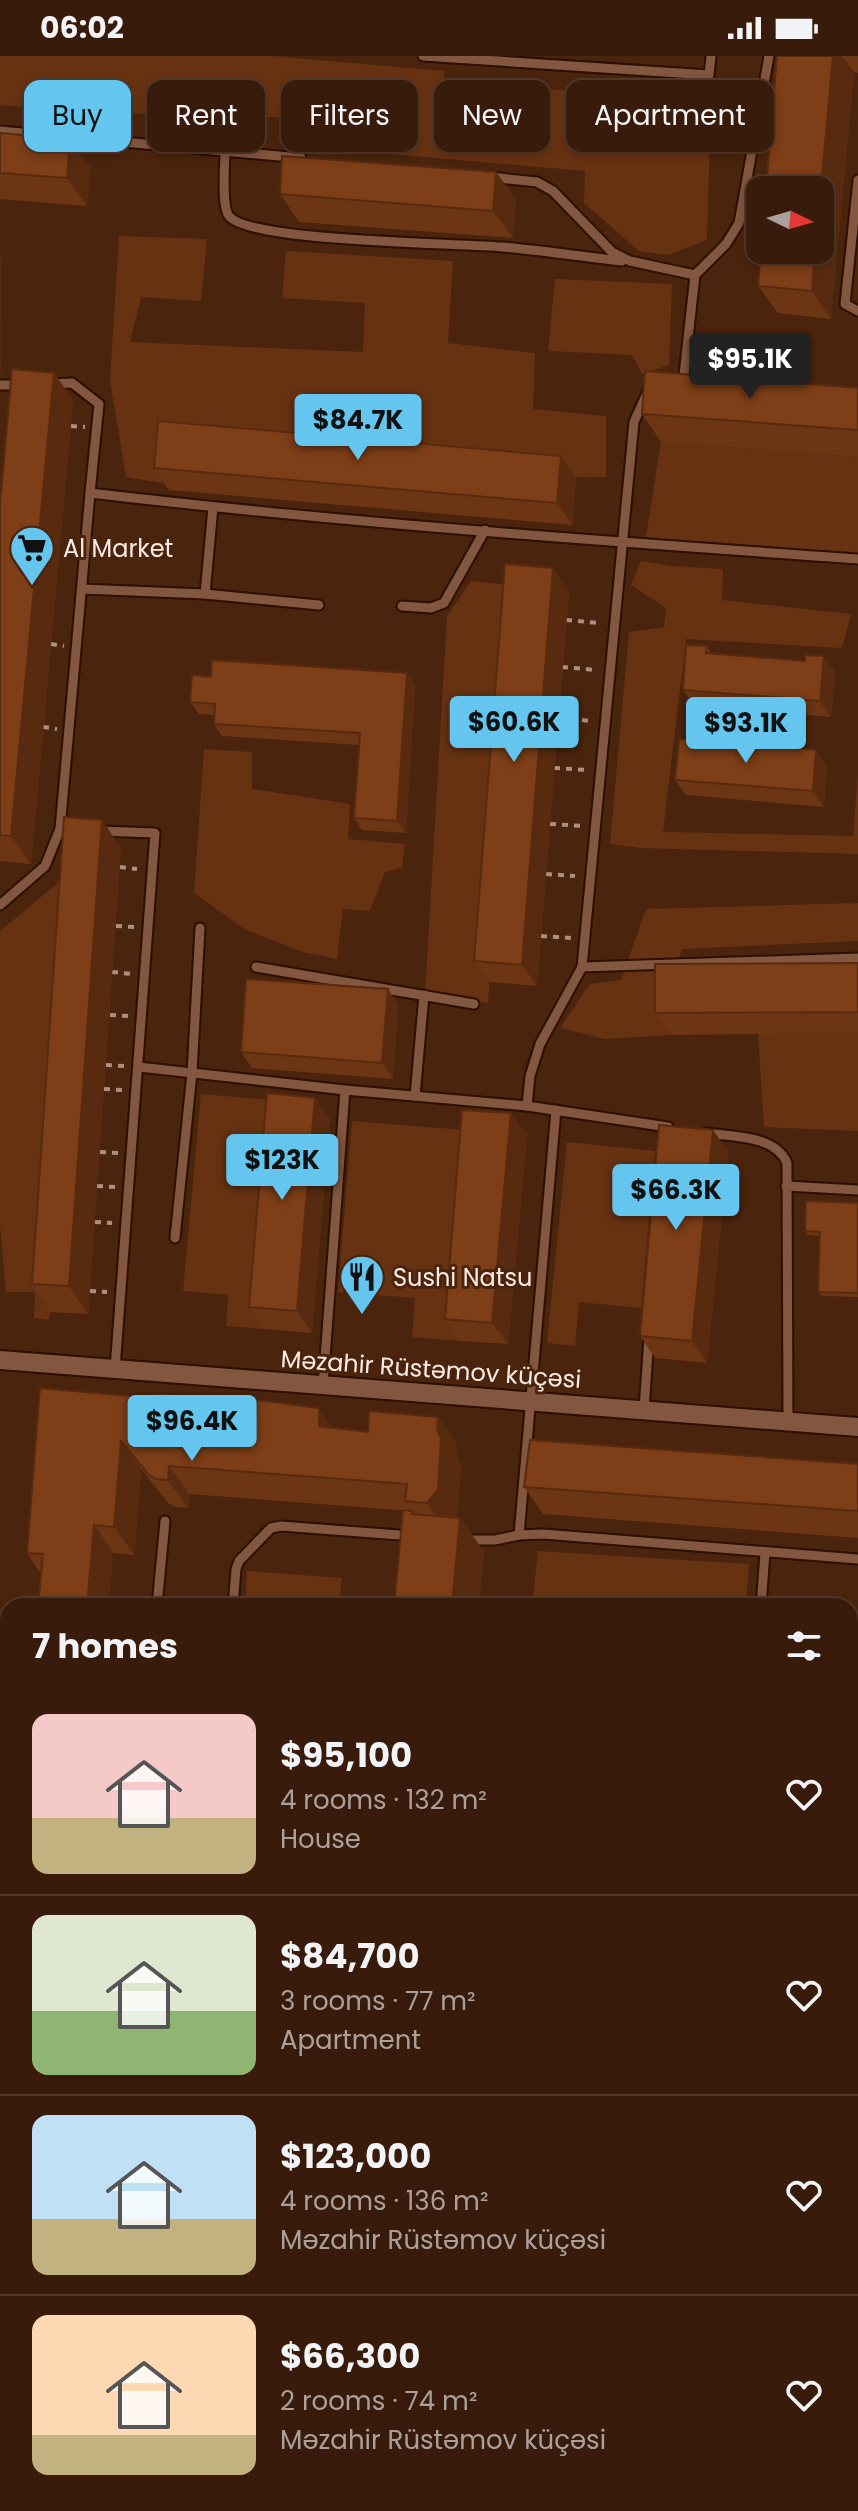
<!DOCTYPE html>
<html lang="en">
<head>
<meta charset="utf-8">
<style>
	:root { --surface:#381b0a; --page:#432818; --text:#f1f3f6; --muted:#aba19c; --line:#52392b; --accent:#64c5ee }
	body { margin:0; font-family:Poppins,sans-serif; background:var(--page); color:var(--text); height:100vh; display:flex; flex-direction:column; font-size:30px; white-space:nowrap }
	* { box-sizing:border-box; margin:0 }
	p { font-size:26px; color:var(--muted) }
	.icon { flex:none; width:44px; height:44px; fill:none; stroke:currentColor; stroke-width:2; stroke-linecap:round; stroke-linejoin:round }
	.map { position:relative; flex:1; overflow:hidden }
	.panel { position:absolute; left:0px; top:1542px; width:858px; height:914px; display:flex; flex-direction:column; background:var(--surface); border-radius:24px 24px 0 0; box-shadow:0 4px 12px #0003,0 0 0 2px var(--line) }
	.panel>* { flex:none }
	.guide { position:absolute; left:24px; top:24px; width:810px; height:72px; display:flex; gap:16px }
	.needle { width:52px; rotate:95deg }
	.tools { position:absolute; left:746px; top:120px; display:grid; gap:16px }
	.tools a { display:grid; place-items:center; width:88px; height:88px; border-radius:16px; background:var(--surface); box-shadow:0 4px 12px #0003,0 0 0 2px var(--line); font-size:40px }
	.price { position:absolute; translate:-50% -68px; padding:0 18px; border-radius:8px; background:var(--accent); color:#111; font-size:26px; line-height:52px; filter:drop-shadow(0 2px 4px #0008) }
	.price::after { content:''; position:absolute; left:50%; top:48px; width:24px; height:18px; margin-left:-12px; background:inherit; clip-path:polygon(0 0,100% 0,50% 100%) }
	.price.current { background:#222; color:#fff }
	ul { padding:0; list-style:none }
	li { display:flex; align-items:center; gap:24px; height:200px; padding:0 32px }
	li+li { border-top:2px solid var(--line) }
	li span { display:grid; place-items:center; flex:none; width:224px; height:160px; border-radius:16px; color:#555 }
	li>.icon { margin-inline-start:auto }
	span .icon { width:96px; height:96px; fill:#fffc; stroke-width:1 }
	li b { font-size:34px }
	h2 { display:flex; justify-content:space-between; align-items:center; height:96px; padding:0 32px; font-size:34px }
	.chip { padding:0 28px; border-radius:16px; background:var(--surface); box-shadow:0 4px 12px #0003,0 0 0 2px var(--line); font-size:28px; line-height:72px }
	.chip.current { background:var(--accent); color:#111 }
	.status { display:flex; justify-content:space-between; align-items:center; height:56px; padding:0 40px; background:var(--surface); direction:ltr }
	.status svg { height:22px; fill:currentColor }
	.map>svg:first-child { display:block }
	.green { fill:#673212 }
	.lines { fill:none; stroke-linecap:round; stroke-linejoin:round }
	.service-casing { stroke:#2b0f01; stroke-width:13 }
	.minor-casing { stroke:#2b0f01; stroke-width:22 }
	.secondary-casing { stroke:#2b0f01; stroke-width:28 }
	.path { stroke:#ab9183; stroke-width:4; stroke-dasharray:6 6; stroke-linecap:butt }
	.service { stroke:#82563f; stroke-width:9 }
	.minor { stroke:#82563f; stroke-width:18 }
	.secondary { stroke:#82563f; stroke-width:24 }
	.wall { fill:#6c3514 }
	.shaded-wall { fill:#582b10 }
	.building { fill:#7e3e17; stroke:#582b10; stroke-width:2 }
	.labels { text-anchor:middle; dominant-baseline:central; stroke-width:6; stroke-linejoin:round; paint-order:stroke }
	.poi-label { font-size:24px; fill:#fcece5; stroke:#4b240d; text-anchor:start }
	.street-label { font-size:24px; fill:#fcece5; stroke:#4b240d }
</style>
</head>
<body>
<div class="status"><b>06:02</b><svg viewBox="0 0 49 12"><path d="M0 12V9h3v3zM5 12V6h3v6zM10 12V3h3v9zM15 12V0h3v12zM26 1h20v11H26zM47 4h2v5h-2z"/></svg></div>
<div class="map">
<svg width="858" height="2455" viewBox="0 0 858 2455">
	<rect width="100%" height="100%" fill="#4b240d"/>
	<g class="green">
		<path d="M 0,0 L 271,0 L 444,15 L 444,72 L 530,82 L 533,32 L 711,44 L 707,184 L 668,199 L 639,195 L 584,147 L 585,115 L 300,90 L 301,61 C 201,62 100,56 0,49 Z"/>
		<polygon points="119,180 207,183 201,245 141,241 130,286 363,296 365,247 282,242 286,195 453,205 448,287 535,297 533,353 606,360 606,421 169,428 126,421 110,324"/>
		<polygon points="555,223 672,228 669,309 642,318 632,299 548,295"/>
		<polygon points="661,386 858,401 858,504 645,486"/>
		<polygon points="641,505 670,510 723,513 722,544 851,558 842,592 686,583 663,776 853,780 858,719 858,798 641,792 610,788 629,576 664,571 666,552 631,529"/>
		<polygon points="471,525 520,530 488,947 425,939 447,560"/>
		<polygon points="204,693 252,696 252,733 350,748 348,783 405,788 402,812 385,816 370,855 343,853 337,903 303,896 246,874 194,837"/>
		<polygon points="83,806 51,1256 48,1264 34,1262 35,1236 6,1236 0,1169 0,875"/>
		<polygon points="858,847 858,885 682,893 670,930 671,979 605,983 560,972 590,928 621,924 646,853"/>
		<polygon points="858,977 858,1075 764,1071 758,978"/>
		<polygon points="201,1038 284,1045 264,1273 226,1270 228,1239 183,1235"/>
		<polygon points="352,1065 477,1075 460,1285 412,1281 415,1242 338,1236"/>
		<polygon points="567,1086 655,1095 641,1252 579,1246 575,1290 547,1287"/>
		<polygon points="538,1495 749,1508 746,1550 532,1550"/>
		<polygon points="247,1515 342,1522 339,1550 245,1550"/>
		<polygon points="850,1660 858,1661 858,1795 850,1795"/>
		<polygon points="0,1894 8,1907 8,2104 0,2104"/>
	</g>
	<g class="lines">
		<g class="service-casing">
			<g id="service">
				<polyline points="423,0 709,19 711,0"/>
				<polyline points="0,75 301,102"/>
				<path d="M 225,94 C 225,109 221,150 229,160 C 249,186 458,187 501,191 C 541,194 582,201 622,205"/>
				<polyline points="490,121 537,126 553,135 612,196 630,205 695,219"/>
				<polyline points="858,124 845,248 858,255"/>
				<path d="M 51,328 L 72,327 L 99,348 L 90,437 C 345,467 602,485 858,503"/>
				<polyline points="683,328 695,219 726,188 739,167 769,0"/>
				<polyline points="0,329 21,329"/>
				<polyline points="213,451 205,538 319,549"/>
				<polyline points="82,533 205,538"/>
				<polyline points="402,550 431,552 444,547 485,474"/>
				<polyline points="73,773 60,773 90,437"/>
				<polyline points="100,775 155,777 115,1313"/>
				<polyline points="0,849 45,810 60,773"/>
				<polyline points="256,911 474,948"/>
				<polyline points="582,911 858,902"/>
				<polyline points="139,1011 345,1034 527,1050 668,1071"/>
				<polyline points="415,1040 424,939"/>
				<polyline points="527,1050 530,1020 540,988 582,911 634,366 648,335"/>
				<polyline points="556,1054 519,1479 543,1478 858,1503"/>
				<path d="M 706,1077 C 733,1081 775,1079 787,1107 L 788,1365"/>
				<polyline points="786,1130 858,1134"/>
				<polyline points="175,1182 192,1017 200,872"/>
				<polyline points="323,1329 345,1034"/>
				<polyline points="644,1354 649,1281"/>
				<polyline points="467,1484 495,1484 519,1479"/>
				<polyline points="157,1550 165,1465"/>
				<polyline points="233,1550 236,1513 239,1505 271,1472 281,1470 412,1480"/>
				<polyline points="761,1550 765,1497"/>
				<polyline points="850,1567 858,1567"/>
				<polyline points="850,1597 858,1601"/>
				<polyline points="0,1659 8,1660"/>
				<polyline points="850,1818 858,1818"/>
				<polyline points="850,1953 858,1954"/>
				<polyline points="0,2290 8,2288"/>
				<polyline points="850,2325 858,2326"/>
			</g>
		</g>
		<g class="minor-casing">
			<g id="minor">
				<polyline points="0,1304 858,1371"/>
				<polyline points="0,1808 8,1836"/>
			</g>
		</g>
		<g class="secondary-casing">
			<g id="secondary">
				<polyline points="0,1859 8,1870"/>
				<polyline points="0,2129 8,2129"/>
				<polyline points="850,2161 858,2162"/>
				<polyline points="0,2181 8,2195"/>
				<polyline points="95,2448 97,2455"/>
				<polyline points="127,2448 129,2455"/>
			</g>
		</g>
		<g class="path">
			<polyline points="71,370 85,371"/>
			<polyline points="566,564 599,567"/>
			<polyline points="51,588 64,590"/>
			<polyline points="562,611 596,614"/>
			<polyline points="558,662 592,665"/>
			<polyline points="43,671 57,673"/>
			<polyline points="554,712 588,714"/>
			<polyline points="550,768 583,770"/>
			<polyline points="120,811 137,813"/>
			<polyline points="546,818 575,820"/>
			<polyline points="116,870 135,871"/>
			<polyline points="541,880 571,882"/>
			<polyline points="112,916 132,918"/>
			<polyline points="110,959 128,960"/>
			<polyline points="106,1009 125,1010"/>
			<polyline points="104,1033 122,1034"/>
			<polyline points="100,1096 118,1097"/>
			<polyline points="97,1130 115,1131"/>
			<polyline points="95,1166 112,1167"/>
			<polyline points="90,1235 107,1236"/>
			<polyline points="0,1961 8,1955"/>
			<polyline points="0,2048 8,2049"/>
		</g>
		<use href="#service" class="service"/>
		<use href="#minor" class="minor"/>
		<use href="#secondary" class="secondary"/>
	</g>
	<g class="wall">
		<polygon points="777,0 858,0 858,17 854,16 831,263 778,257 758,230"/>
		<polygon points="0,77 70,83 90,111 87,150 0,143"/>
		<polygon points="496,116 516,144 513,182 299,166 280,138"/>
		<polygon points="54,317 73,344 31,808 0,805 0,449"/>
		<polygon points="858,332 858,401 661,386 642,358"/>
		<polygon points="561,400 576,422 572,469 169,434 154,412"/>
		<polygon points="569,534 537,930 489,926 474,905"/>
		<polygon points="707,590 711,597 835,616 831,661 694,649 683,634"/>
		<polygon points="407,617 415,629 406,777 362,774 354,762 359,689 222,680 214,668 215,659 199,658 190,646 211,621"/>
		<polygon points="827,710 824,751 686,739 675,724"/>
		<polygon points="121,792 88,1258 51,1256 32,1228"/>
		<polygon points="858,907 858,977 671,979 655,957"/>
		<polygon points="388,933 398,949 393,1023 252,1012 241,996"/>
		<polygon points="511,1057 527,1079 508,1288 460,1285 445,1263"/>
		<polygon points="330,1063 312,1277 264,1273 249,1251"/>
		<polygon points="713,1074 728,1096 707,1307 655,1302 640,1280"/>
		<polygon points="858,1147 858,1241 821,1240 818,1236 820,1180 808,1179 805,1175"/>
		<polygon points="40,1332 226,1362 368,1376 438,1361 457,1389 457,1401 461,1411 457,1462 460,1462 484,1496 479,1550 412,1455 189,1438 188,1452 176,1451 168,1447 141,1413 134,1499 113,1497 39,1540 41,1518 27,1497"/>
		<polygon points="858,1408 858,1482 543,1458 524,1431"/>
		<polygon points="850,1823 858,1823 858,1891 850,1890"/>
		<rect x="850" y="2044" width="8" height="71"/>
		<polygon points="850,2243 858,2244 858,2313 850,2312"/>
		<polygon points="850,2398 858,2399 858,2455 740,2455 694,2451 692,2448 850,2448"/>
	</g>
	<g class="shaded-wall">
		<polygon points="833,0 842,0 854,16 831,263 812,235 815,194 820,194 820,144"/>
		<polygon points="70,83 90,111 87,150 67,122"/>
		<polygon points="496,116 516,144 513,182 493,155"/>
		<polygon points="0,197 2,200 1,318 0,317"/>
		<polygon points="54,317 73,344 31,808 11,780"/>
		<polygon points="561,400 576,422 572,469 557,447"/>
		<polygon points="553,512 569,534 537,930 522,909"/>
		<polygon points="824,600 835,616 831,661 820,645"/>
		<polygon points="407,617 415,629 406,777 397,765"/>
		<polygon points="816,694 827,710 824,751 813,735"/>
		<polygon points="102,764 121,792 88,1258 69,1230"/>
		<polygon points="388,933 398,949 393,1023 382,1007"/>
		<polygon points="315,1042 330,1063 312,1277 297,1255"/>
		<polygon points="511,1057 527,1079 508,1288 492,1267"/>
		<polygon points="713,1074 728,1096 707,1307 692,1285"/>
		<polygon points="212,1342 232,1370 212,1361"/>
		<polygon points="319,1352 338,1380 319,1370"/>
		<polygon points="438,1361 457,1389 457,1401 461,1411 457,1461 447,1475 427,1447 437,1373"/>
		<polygon points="121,1385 141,1413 134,1499 114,1471"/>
		<polygon points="169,1410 189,1438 188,1452 168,1424"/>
		<polygon points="460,1462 484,1496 479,1550 452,1550"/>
		<polygon points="94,1469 113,1497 109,1550 87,1550"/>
	</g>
	<g class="building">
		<polygon points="777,0 833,0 820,144 820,134 766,134"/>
		<polygon points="0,77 70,83 67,122 0,117"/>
		<polygon points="282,100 496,116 493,155 280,138"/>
		<polygon points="761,194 815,194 812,235 758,230"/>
		<polygon points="12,313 54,317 11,780 0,779 0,449"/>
		<polygon points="645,315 858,332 858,374 642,358"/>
		<polygon points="158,365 561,400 557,447 154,412"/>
		<polygon points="505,508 553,512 522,909 474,905"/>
		<polygon points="686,589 707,590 706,597 805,605 805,599 824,600 820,645 683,634"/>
		<polygon points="212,604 407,617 397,765 354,762 360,677 214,668 215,648 190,646 192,619 211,621"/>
		<polygon points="679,683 816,694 813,735 675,724"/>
		<polygon points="64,761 102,764 69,1230 32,1228"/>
		<polygon points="858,907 858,956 655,957 655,908"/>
		<polygon points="246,923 388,933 382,1007 241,996"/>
		<polygon points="267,1037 315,1042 297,1255 249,1251"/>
		<polygon points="462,1054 511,1057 492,1267 445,1263"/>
		<polygon points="659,1069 713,1074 692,1285 640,1280"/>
		<polygon points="806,1145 858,1147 858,1237 818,1236 820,1176 805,1175"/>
		<polygon points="40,1332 150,1342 152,1338 212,1342 212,1361 255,1365 257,1344 319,1352 319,1370 368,1376 369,1355 438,1361 437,1373 441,1383 438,1433 427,1447 405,1445 407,1428 169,1410 168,1424 156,1423 149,1419 121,1385 114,1471 94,1469 87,1550 23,1550 24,1539 39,1540 43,1498 27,1497"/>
		<polygon points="530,1384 858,1408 858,1455 524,1431"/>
		<polygon points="403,1454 413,1455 412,1458 460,1462 452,1550 394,1550"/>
		<polygon points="850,1823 858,1823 858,1865 850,1864"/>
		<polygon points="850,2044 858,2044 858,2089 850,2088"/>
		<polygon points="850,2243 858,2244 858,2288 850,2287"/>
		<polygon points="850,2398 858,2399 858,2439 850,2438"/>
	</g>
	<defs>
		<g id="supermarket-pin" transform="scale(2.3)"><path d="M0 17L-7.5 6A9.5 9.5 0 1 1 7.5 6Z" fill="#64c5ee" stroke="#4b240d"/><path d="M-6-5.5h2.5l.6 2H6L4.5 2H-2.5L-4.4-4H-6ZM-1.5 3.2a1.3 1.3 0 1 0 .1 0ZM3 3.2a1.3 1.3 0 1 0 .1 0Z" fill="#111"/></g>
		<g id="restaurant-pin" transform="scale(2.3)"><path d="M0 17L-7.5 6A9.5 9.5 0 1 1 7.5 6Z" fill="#64c5ee" stroke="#4b240d"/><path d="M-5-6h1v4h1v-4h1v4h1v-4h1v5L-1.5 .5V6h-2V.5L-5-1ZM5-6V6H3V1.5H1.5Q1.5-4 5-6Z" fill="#111"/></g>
	</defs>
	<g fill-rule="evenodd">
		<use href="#supermarket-pin" x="32" y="492"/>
		<use href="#restaurant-pin" x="362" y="1221"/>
	</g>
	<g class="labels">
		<g class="poi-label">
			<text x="63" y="492">Al Market</text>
			<text x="393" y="1221">Sushi Natsu</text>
		</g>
		<g class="street-label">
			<text transform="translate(431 1313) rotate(4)">Məzahir Rüstəmov küçəsi</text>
		</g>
	</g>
</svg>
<div class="tools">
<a><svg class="needle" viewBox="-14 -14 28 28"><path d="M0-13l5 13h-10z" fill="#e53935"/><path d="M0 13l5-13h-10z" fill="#aba19c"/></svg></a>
</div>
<b class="price current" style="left:750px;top:345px">$95.1K</b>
<b class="price" style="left:358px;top:406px">$84.7K</b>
<b class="price" style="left:514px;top:708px">$60.6K</b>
<b class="price" style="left:746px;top:709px">$93.1K</b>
<b class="price" style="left:282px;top:1146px">$123K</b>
<b class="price" style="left:676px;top:1176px">$66.3K</b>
<b class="price" style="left:192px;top:1407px">$96.4K</b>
<div class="guide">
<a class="chip current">Buy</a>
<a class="chip">Rent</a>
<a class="chip">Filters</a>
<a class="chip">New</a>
<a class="chip">Apartment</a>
</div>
<section class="panel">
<h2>7 homes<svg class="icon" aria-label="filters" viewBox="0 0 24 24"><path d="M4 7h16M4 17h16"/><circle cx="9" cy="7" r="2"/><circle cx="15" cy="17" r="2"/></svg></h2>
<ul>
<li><span style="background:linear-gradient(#f6c9c9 65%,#c2b280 0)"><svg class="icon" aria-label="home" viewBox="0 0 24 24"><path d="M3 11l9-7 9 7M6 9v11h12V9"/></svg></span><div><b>$95,100</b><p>4 rooms · 132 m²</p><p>House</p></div><svg class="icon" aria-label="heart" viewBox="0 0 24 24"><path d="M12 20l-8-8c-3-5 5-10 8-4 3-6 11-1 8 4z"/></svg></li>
<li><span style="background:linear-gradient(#dfe7d0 60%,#8fb573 0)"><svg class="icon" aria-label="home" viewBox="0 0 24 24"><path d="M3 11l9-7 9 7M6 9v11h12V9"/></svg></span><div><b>$84,700</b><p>3 rooms · 77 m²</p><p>Apartment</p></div><svg class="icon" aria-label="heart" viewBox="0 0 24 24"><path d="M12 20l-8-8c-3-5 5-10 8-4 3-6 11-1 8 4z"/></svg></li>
<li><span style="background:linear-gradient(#bfe0f5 65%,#c2b280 0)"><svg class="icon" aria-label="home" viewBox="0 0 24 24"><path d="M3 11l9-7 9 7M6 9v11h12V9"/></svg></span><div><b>$123,000</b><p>4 rooms · 136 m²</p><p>Məzahir Rüstəmov küçəsi</p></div><svg class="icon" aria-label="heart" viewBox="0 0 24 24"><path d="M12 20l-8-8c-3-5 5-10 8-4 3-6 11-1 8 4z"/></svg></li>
<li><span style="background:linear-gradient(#ffd9b3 75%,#c2b280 0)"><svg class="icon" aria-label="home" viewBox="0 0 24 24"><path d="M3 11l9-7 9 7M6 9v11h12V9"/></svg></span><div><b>$66,300</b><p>2 rooms · 74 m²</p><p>Məzahir Rüstəmov küçəsi</p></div><svg class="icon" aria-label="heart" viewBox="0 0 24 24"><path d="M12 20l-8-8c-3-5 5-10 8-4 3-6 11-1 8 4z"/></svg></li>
</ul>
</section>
</div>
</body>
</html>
